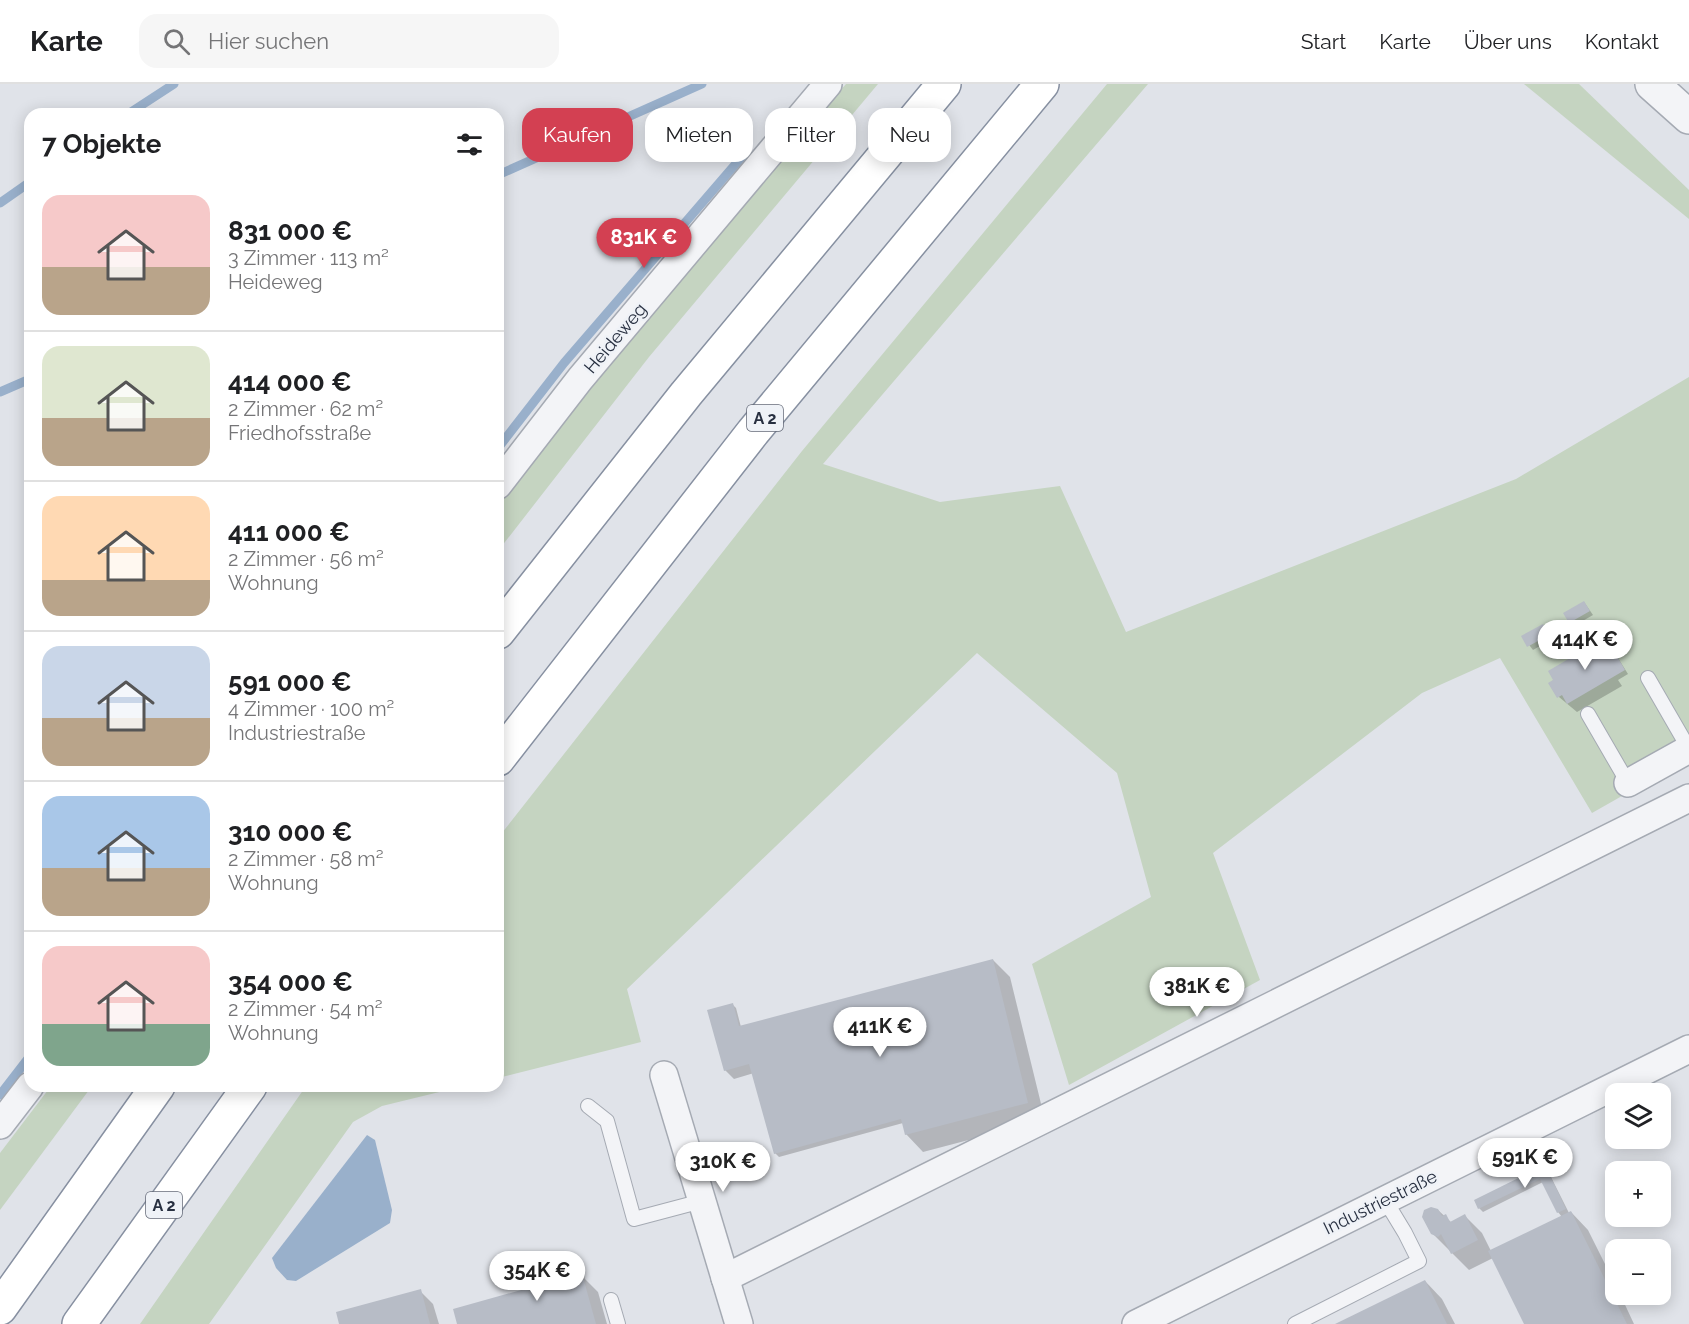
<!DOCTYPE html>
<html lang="de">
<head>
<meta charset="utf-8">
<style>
	:root { --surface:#fff; --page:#f6f6f6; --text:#202124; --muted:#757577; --line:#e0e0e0; --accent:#d34052 }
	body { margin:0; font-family:Raleway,sans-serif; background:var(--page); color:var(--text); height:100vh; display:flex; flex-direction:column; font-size:22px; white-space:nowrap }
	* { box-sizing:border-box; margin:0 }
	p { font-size:20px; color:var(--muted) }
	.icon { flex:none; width:33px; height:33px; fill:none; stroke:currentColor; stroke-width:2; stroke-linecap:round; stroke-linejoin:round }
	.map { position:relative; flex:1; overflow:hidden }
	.panel { position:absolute; left:24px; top:24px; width:480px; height:984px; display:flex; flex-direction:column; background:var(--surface); border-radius:18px; box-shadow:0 3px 15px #0003 }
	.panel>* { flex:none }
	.top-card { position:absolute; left:522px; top:24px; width:570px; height:54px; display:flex; gap:12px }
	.tools { position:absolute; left:1605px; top:999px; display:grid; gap:12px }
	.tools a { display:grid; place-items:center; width:66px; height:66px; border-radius:12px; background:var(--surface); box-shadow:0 3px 15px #0003; font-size:30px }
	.price { position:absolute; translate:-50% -51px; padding:0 14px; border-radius:21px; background:#fff; color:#222; font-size:20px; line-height:39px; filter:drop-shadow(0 2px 3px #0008) }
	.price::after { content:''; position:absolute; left:50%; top:36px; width:18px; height:14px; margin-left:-9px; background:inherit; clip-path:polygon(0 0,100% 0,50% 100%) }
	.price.on { background:var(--accent); color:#fff }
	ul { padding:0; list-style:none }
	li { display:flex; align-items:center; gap:18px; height:150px; padding:0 18px }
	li+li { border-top:2px solid var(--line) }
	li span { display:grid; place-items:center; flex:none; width:168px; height:120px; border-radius:18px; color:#555 }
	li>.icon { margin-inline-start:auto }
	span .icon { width:72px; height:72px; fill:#fffc; stroke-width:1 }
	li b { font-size:26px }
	h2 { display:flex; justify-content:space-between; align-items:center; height:72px; padding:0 18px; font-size:26px }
	.pill { padding:0 21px; border-radius:18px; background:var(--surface); box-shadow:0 3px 15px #0003; font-size:21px; line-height:54px }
	.pill.on { background:var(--accent); color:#fff }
	header { display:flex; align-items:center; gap:36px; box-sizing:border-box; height:84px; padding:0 30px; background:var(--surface); border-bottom:2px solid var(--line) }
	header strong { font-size:28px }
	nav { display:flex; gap:33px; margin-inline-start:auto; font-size:21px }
	.search { width:420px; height:54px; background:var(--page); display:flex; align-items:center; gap:15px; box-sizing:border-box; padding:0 21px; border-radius:18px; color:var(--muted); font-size:22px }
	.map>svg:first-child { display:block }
	.green { fill:#c5d4c1 }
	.water { fill:#99b0cb }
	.shadow { fill:#0003 }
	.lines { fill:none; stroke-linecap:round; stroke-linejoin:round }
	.stream { stroke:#99b0cb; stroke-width:9 }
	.building { fill:#b7bcc6 }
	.service-casing { stroke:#a5aab3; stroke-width:16 }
	.minor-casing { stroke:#a5aab3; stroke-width:30 }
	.tertiary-casing { stroke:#a5aab3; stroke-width:36 }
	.motorway-casing { stroke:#8790a1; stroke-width:36 }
	.service { stroke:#f3f4f7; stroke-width:14 }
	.minor { stroke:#f3f4f7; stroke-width:27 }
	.tertiary { stroke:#f3f4f7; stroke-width:33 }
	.motorway { stroke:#fff; stroke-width:33 }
	.labels { text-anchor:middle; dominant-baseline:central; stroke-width:5; stroke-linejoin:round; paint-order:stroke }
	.shield { fill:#eff2f7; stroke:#646a78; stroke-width:1.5 }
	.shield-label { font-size:16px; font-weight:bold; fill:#283041 }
	.street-label { font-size:18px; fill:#283041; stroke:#eff2f7 }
</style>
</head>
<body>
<header>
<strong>Karte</strong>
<div class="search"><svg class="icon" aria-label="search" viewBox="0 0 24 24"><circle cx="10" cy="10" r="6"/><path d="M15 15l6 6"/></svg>Hier suchen</div>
<nav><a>Start</a><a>Karte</a><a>Über uns</a><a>Kontakt</a></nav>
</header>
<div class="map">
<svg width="1689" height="1240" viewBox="0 0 1689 1240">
	<rect width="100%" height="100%" fill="#e0e3e9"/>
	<g class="green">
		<polygon points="846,0 878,0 649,273 498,467 498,419 586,305 778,77"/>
		<polygon points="1107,0 1148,0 823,380 940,418 1060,402 1126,548 1516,395 1689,293 1689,674 1592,729 1500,574 1422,609 1213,769 1260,896 1069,1001 1032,880 1151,813 1117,689 977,569 627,905 641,958 498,994 498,754 802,367"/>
		<polygon points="1524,0 1579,0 1689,106 1689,135"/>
		<polygon points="51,1002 92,1002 0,1126 0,1069"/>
		<polygon points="306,1002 464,1002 382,1022 353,1038 209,1240 140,1240"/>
	</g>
	<polygon class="water" points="367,1051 375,1056 392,1126 390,1139 296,1197 287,1196 276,1184 272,1174"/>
	<g class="shadow">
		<polygon points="1584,518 1593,531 1574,542 1565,529"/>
		<polygon points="1546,546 1552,555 1533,566 1523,553"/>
		<polygon points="1606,555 1628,590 1618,596 1622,602 1577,628 1559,613 1550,599"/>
		<polygon points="993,876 1010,893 1045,1036 923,1068 906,1050 903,1039 779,1073 775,1069 754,989 734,995 725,986 732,920 736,924 741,943"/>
		<polygon points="1544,1083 1548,1087 1569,1129 1571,1128 1588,1146 1616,1202 1616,1210 1620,1210 1634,1240 1526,1240 1493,1174 1469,1186 1432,1149 1438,1126 1452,1139 1465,1132 1482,1149 1491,1167 1562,1133 1558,1128 1543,1098 1483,1128 1479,1124"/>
		<polygon points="577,1177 581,1181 585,1195 598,1208 607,1240 459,1240 541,1202"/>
		<polygon points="1425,1197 1442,1215 1455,1240 1338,1240"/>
		<polygon points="420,1207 433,1220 439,1240 341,1240"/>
	</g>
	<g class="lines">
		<g class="stream">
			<polyline points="128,30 174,0"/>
			<polyline points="498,91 702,0"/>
			<polyline points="0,119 30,98"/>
			<polyline points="0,308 30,295"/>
			<polyline points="498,364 564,279 746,68"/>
			<polyline points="0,1011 30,972"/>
		</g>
	</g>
	<g class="building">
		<polygon points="1584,517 1590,527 1569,539 1563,529"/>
		<polygon points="1543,540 1549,551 1527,563 1521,552"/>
		<polygon points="1606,553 1625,586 1567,620 1562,611 1557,614 1548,599 1553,596 1548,587"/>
		<polygon points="993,875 1028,1019 905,1051 901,1035 774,1070 749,980 724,987 707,926 733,919 739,942"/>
		<polygon points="1545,1081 1566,1125 1557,1129 1540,1095 1478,1125 1474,1116"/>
		<polygon points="1431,1123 1438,1125 1442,1132 1446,1130 1450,1138 1465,1130 1478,1156 1451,1170 1441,1150 1438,1153 1431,1150 1422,1133 1424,1126"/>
		<polygon points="1571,1127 1627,1240 1524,1240 1488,1167"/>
		<polygon points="578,1175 596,1240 457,1240 453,1225 539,1201 535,1187"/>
		<polygon points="1425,1196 1447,1240 1335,1240"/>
		<polygon points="421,1205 430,1240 339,1240 336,1228"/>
	</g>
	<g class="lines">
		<g class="service-casing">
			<g id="service">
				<polyline points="1648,594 1689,665"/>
				<polyline points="1588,630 1628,699"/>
				<polyline points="588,1022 607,1037 634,1135 702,1117"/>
				<polyline points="611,1216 618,1240"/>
				<polyline points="1295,1240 1419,1177 1405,1149 1385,1116"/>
			</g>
		</g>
		<g class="minor-casing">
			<g id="minor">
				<polyline points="498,401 580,295 828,0"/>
				<polyline points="1628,699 1689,665"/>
				<polyline points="664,991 739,1240"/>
				<polyline points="0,1041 30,1002"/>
				<polyline points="725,1194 1689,714"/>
				<polyline points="1136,1240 1689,965"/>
			</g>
		</g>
		<g class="tertiary-casing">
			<polyline id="tertiary" points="1652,0 1689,33"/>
		</g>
		<g class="motorway-casing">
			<g id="motorway">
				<polyline points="498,548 686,310 944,0"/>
				<polyline points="498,675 753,348 1042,0"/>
				<polyline points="0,1224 158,1002"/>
				<polyline points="79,1240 250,1002"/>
			</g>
		</g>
		<use href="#service" class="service"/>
		<use href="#minor" class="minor"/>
		<use href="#tertiary" class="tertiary"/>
		<use href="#motorway" class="motorway"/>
	</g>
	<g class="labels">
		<g class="shield">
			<rect x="747" y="321" width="36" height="26" rx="4.5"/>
			<rect x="146" y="1108" width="36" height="26" rx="4.5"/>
		</g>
		<g class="shield-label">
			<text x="765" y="334">A 2</text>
			<text x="164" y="1121">A 2</text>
		</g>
		<g class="street-label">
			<text transform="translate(615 254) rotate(-50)">Heideweg</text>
			<text transform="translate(1380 1118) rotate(-26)">Industriestraße</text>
		</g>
	</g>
</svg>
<div class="tools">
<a><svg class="icon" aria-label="layers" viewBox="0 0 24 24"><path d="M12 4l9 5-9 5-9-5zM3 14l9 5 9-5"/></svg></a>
<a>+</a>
<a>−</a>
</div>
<b class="price on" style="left:644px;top:185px">831K €</b>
<b class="price" style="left:1585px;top:587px">414K €</b>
<b class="price" style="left:1197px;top:934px">381K €</b>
<b class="price" style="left:880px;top:974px">411K €</b>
<b class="price" style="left:1525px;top:1105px">591K €</b>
<b class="price" style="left:723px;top:1109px">310K €</b>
<b class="price" style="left:537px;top:1218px">354K €</b>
<div class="top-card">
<a class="pill on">Kaufen</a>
<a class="pill">Mieten</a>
<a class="pill">Filter</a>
<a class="pill">Neu</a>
</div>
<section class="panel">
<h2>7 Objekte<svg class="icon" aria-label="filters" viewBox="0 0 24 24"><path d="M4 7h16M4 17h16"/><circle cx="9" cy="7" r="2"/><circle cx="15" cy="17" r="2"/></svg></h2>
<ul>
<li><span style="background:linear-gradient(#f6c9c9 60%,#b9a48a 0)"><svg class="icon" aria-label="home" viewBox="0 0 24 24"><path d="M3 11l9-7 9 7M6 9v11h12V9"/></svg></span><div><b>831 000 €</b><p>3 Zimmer · 113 m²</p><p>Heideweg</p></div></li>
<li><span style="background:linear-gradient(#dfe7d0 60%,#b9a48a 0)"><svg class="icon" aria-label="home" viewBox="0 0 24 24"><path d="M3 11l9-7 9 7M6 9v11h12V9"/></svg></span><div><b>414 000 €</b><p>2 Zimmer · 62 m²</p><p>Friedhofsstraße</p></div></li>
<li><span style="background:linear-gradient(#ffd9b3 70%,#b9a48a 0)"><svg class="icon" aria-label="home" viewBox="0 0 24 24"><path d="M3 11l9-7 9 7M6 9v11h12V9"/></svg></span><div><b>411 000 €</b><p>2 Zimmer · 56 m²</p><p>Wohnung</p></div></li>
<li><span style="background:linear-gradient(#c9d6e8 60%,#b9a48a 0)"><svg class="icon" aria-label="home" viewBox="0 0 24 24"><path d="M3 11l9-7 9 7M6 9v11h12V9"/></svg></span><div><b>591 000 €</b><p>4 Zimmer · 100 m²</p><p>Industriestraße</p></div></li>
<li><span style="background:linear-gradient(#a9c7e8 60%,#b9a48a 0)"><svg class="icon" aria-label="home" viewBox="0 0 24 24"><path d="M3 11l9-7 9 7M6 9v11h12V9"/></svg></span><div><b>310 000 €</b><p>2 Zimmer · 58 m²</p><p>Wohnung</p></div></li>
<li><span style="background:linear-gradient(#f6c9c9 65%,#7fa58c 0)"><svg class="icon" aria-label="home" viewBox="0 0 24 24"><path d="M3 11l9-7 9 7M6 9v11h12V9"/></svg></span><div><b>354 000 €</b><p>2 Zimmer · 54 m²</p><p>Wohnung</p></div></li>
</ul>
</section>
</div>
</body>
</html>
